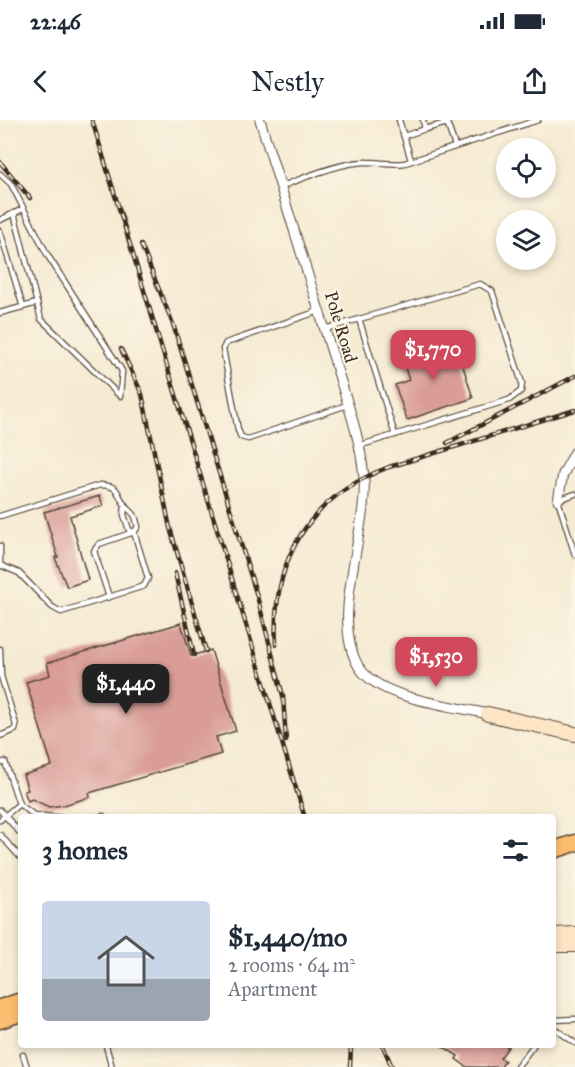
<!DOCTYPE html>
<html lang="en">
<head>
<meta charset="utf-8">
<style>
	:root { --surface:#fff; --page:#f2f2f3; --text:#1f2937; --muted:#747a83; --line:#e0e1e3; --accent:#d1495b }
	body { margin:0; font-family:"IM FELL Great Primer",serif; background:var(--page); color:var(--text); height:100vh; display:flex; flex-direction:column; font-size:22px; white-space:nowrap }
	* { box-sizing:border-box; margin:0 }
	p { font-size:20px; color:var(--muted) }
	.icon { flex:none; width:33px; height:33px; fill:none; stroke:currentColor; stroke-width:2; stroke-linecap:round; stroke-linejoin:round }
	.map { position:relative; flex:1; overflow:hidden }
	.sheet { position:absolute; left:18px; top:694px; width:538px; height:234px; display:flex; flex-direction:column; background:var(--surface); border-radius:6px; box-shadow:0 3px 9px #0003 }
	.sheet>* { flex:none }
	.fabs { position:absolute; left:496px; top:18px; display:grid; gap:12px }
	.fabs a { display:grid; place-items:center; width:60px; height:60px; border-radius:50%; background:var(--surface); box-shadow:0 3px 9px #0003; font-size:30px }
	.price { position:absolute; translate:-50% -51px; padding:0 14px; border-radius:12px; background:var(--accent); color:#fff; font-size:20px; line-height:39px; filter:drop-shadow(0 2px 3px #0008) }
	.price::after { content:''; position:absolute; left:50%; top:36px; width:18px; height:14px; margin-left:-9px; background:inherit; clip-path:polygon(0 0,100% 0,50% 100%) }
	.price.active { background:#222; color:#fff }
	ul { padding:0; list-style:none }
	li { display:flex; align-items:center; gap:18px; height:150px; padding:0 24px }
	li+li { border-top:2px solid var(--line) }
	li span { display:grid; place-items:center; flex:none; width:168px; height:120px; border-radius:6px; color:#555 }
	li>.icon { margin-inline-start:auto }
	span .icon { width:72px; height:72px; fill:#fffc; stroke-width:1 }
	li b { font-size:26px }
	h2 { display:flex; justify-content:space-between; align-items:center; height:72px; padding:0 24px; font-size:26px }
	.status { display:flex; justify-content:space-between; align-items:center; height:42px; padding:0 30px; background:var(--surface); direction:ltr }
	.status svg { height:16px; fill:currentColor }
	header { display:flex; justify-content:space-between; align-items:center; height:78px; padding:0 24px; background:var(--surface); font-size:27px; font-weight:600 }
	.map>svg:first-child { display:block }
	.building { fill:#d99c97 }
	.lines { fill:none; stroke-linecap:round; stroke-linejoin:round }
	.lane-casing { stroke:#574739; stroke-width:7 }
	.street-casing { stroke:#574739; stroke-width:11 }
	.secondary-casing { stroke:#574739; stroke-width:16 }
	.highway-casing { stroke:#574739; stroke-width:19 }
	.lane { stroke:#fff; stroke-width:4.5 }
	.street { stroke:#fff; stroke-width:9 }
	.secondary { stroke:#fee5c5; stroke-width:14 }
	.highway { stroke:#fcbd6f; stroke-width:16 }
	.rail-casing { stroke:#3b2a1e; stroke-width:4.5 }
	.rail { stroke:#fcf5e5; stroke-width:2; stroke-dasharray:7; stroke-linecap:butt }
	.labels { text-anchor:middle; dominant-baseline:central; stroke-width:4.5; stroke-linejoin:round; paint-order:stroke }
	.street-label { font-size:18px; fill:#3b2a1e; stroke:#fcf5e5 }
</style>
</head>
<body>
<div class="status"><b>22:46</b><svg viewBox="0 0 49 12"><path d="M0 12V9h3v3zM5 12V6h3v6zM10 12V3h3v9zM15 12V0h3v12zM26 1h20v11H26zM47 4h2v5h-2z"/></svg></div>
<header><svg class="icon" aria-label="back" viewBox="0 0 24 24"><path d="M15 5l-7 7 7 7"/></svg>Nestly<svg class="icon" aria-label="share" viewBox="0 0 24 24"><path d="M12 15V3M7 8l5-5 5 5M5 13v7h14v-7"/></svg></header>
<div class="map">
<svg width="575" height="947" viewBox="0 0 575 947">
	<rect width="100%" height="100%" fill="#fcf5e5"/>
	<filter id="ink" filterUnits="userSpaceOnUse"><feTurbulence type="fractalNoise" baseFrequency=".0167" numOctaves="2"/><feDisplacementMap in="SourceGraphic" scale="12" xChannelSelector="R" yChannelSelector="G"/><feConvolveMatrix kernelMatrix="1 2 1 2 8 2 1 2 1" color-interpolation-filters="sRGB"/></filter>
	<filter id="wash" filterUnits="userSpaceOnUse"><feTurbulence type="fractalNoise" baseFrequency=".008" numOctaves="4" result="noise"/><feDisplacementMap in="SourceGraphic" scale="24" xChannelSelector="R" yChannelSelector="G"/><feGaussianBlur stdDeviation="1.35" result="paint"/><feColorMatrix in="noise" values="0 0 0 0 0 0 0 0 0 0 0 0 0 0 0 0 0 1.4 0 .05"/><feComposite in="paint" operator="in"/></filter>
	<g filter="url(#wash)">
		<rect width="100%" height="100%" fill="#f5ead2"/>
		<g id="blocks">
			<g class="building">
				<polygon points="455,221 473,278 407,300 395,265 409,260 402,239"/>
				<polygon points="100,376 103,386 70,396 88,460 67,467 55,438 58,437 44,392"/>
				<polygon points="181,503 191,536 211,530 236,611 216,617 221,634 89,673 90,677 64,685 49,687 32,679 28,681 24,671 28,670 23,655 52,646 26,562 50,555 47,543"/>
				<polygon points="442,926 509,926 500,938 505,941 501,947 467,947 456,939 458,936"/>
			</g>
		</g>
	</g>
	<g filter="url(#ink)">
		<use href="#blocks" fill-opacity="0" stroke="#574739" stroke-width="1.5"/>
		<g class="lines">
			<g class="lane-casing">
				<g id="lane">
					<polyline points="399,0 411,40"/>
					<polyline points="423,0 425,9 447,3 455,26"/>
					<polyline points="404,16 425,9"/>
					<polyline points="0,54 11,64 48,136 122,251 120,276 41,199 14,93"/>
					<path d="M 280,67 C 302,58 344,41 367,42 C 381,42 391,45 405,43 L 538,0"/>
					<polyline points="0,100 23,89"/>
					<polyline points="0,111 23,187"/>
					<polyline points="319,191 226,223 223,229 238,310 241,317 248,319 347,285"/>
					<polyline points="0,193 37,183"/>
					<polyline points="359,199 395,315"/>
					<polyline points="325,209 480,164 492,171 522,263 521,271 509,280 358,326"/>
					<polyline points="575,374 558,380 575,435"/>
					<path d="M 0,396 L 100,365 C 121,366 115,372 125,385 C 134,396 134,390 138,407 L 134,412 L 129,410 L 124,395 L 125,385"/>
					<polygon points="134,412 148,458 144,466 109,477 94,431 99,424"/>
					<polyline points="0,426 0,445 19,453 52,487 61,492 109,477"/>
					<polyline points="0,529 1,556 16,605 15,610 0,616"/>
					<polyline points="0,643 5,642 19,684 0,700"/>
					<polyline points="19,684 34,695 63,698"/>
					<polyline points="0,690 21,714"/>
					<polyline points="103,696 103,698"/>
					<polyline points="0,715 21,738"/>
					<polyline points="554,900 575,899"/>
					<polyline points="554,908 575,923"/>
					<polyline points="106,926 112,947"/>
					<polyline points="23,935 27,947"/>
					<polyline points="517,947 533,926"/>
				</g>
			</g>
			<g class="street-casing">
				<g id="street">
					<path d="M 260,0 C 284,80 310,159 334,239 C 345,277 361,318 364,358 C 368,412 329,499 359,547 C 380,580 451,585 488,594"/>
					<polyline points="558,380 563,354 575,332"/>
				</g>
			</g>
			<g class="secondary-casing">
				<g id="secondary">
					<polyline points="488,594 575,614"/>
					<polyline points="554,815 575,814"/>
					<polyline points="554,825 575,825"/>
				</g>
			</g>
			<g class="highway-casing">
				<g id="highway">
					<polyline points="554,730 575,723"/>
					<polyline points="0,888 21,881"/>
					<polyline points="0,900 21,893"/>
				</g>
			</g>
			<use href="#lane" class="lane"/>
			<use href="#street" class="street"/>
			<use href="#secondary" class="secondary"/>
			<use href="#highway" class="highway"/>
			<g class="rail-casing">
				<g id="rail">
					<polyline points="92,0 305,698"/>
					<polyline points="0,42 30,78"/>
					<polyline points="141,125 173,204 257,476 283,576 286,621"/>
					<polyline points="121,229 142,274 170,408 206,531"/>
					<polyline points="447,323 575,256"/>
					<polyline points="175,453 194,535"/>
					<path d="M 276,525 C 271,439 309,377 389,347 L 575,290"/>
					<polyline points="383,926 392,947"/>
					<polyline points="350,947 351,926"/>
				</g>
			</g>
			<use href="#rail" class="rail"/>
		</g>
	</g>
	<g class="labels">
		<g class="street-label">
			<text transform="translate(341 207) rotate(73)">Pole Road</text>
		</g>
	</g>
</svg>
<div class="fabs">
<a><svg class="icon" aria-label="locate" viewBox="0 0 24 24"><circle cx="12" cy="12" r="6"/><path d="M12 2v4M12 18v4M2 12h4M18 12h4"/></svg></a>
<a><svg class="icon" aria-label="layers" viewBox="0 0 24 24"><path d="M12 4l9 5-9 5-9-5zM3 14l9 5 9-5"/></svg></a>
</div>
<b class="price" style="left:433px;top:261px">$1,770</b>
<b class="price" style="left:436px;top:568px">$1,530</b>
<b class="price active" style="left:126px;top:595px">$1,440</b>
<section class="sheet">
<h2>3 homes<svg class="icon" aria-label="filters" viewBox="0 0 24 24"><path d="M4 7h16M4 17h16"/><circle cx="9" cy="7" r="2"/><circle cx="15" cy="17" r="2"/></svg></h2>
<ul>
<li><span style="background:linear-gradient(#c9d6e8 65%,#9aa5b1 0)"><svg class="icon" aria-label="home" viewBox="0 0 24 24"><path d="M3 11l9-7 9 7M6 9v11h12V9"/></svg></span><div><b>$1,440/mo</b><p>2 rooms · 64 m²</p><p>Apartment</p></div></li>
</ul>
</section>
</div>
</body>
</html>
